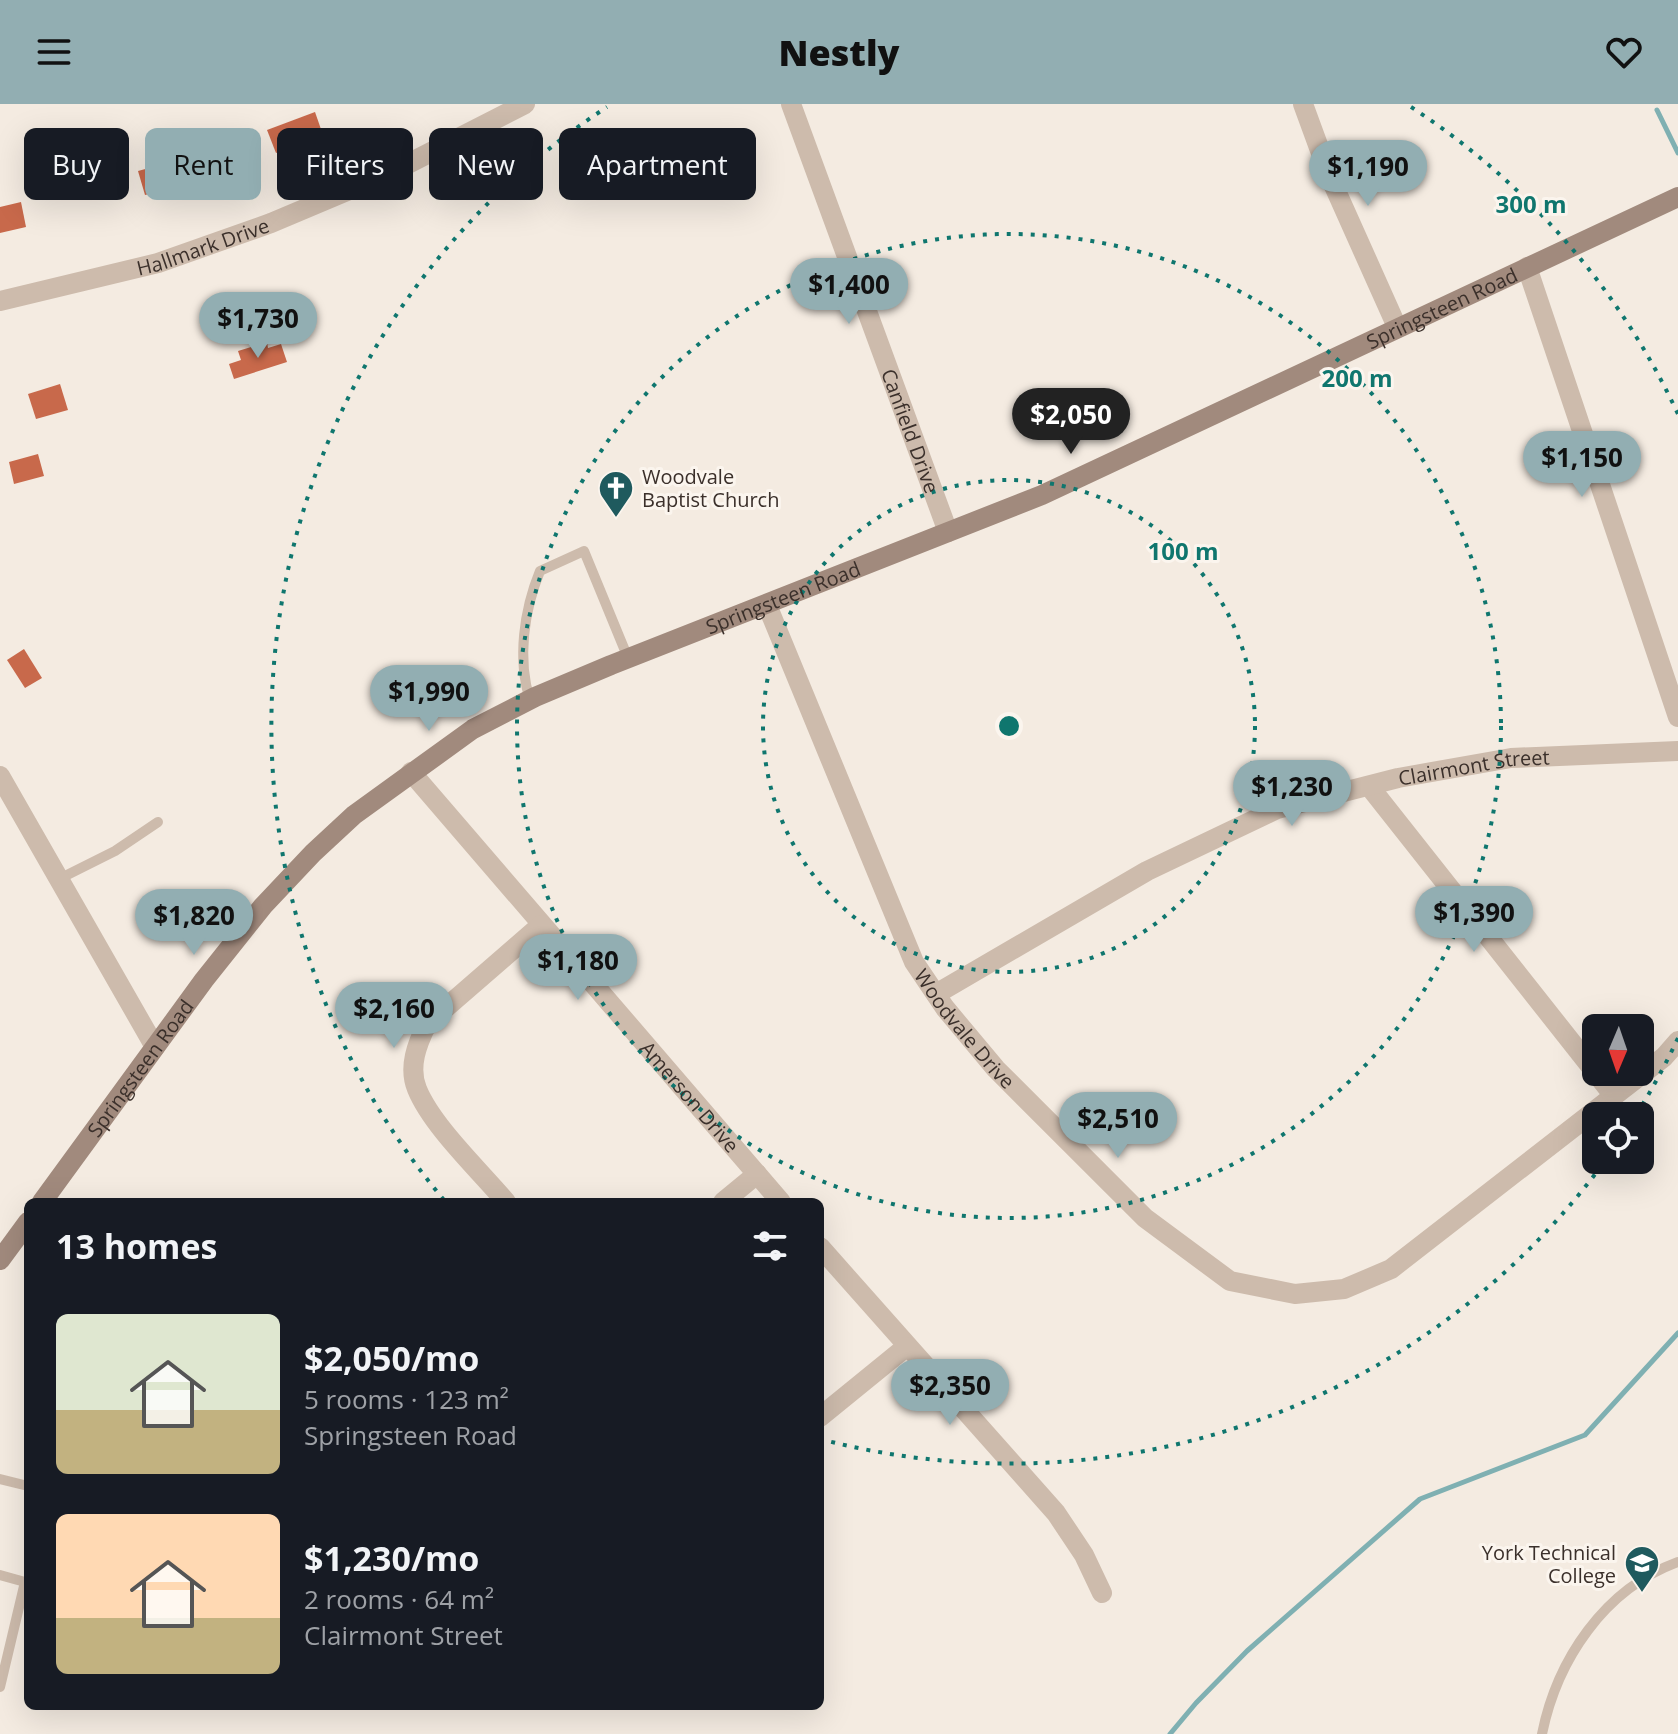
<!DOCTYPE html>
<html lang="en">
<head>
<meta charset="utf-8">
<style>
	:root { --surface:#171b24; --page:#20242c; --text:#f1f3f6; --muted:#9ea1a6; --accent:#92aeb2 }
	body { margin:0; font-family:"Open Sans",sans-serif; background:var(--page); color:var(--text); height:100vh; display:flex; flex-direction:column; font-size:30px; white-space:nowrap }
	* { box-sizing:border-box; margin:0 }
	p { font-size:26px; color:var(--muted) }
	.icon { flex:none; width:44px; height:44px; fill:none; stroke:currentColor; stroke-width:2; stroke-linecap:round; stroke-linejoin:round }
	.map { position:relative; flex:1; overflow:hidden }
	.panel { position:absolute; left:24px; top:1094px; width:800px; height:512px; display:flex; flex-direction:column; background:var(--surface); border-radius:12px; box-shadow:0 8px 32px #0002 }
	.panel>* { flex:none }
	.hud { position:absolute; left:24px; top:24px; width:800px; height:72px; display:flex; gap:16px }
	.needle { width:52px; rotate:182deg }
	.controls { position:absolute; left:1582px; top:910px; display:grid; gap:16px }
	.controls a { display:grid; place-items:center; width:72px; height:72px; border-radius:12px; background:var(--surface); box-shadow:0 8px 32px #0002; font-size:40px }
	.price { position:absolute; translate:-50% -68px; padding:0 18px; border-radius:28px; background:var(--accent); color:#111; font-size:26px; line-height:52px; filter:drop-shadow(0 2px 4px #0008) }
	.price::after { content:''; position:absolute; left:50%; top:48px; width:24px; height:18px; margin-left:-12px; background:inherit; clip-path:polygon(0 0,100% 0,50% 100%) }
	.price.selected { background:#222; color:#fff }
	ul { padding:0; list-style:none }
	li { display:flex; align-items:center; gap:24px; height:200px; padding:0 32px }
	li span { display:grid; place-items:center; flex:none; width:224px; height:160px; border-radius:12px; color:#555 }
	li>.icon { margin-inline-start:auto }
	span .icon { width:96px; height:96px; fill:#fffc; stroke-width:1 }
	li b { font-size:34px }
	h2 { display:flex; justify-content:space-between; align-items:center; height:96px; padding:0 32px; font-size:34px }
	.pill { padding:0 28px; border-radius:12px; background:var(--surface); box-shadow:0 8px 32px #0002; font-size:28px; line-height:72px }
	.pill.selected { background:var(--accent); color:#111 }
	header { display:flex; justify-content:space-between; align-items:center; height:104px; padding:0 32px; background:var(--accent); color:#111; font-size:36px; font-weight:800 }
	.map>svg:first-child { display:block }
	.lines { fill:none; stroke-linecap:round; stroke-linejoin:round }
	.stream { stroke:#7fb0b2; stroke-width:5 }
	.building { fill:#c8694b }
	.lane { stroke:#cdbbac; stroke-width:10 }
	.street { stroke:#cdbbac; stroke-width:20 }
	.secondary { stroke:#a18a7d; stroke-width:20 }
	.ring { fill:none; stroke:#0f766e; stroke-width:4; stroke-dasharray:4 8 }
	.labels { text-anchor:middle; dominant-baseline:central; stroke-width:6; stroke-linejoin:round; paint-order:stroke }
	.street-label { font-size:20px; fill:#3b302b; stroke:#fbf5ee }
	.poi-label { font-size:20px; fill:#3b302b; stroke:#fbf5ee; text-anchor:start }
	.centre { fill:#0f766e; stroke:#fbf5ee; stroke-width:4 }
	.ring-label { font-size:24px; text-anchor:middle; font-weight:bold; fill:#0f766e; stroke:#fbf5ee; stroke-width:6; stroke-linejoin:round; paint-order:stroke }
</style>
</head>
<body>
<header><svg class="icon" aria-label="menu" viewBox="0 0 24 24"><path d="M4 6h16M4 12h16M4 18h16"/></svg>Nestly<svg class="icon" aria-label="heart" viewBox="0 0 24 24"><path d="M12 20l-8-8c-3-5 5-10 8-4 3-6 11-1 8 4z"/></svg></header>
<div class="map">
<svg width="1678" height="1630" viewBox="0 0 1678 1630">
	<rect width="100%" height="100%" fill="#f4ebe1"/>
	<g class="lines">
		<g class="stream">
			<polyline points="1657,6 1678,49"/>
			<polyline points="1170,1630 1196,1599 1247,1547 1420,1395 1585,1331 1678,1229"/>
		</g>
	</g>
	<g class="building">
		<polygon points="315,8 323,31 276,49 267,26"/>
		<polygon points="193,52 200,77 145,91 138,67"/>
		<polygon points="21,98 26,123 0,129 0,103"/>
		<polygon points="267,238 268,244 281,240 287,258 234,275 229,260 241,256 238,247"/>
		<polygon points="60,280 68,306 36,315 28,290"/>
		<polygon points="38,350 44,372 14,380 9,358"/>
		<polygon points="24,545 42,574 25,584 7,556"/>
	</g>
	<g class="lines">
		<g class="lane">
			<path d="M 530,596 C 517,555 524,506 540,467 L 584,447 L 628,554"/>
			<polyline points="59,775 115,747 158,718"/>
			<polyline points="0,1375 28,1382"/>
			<polyline points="0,1471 25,1478"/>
			<polyline points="0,1583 25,1478 28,1478"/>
			<path d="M 1542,1630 C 1557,1556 1604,1485 1678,1458"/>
		</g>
		<g class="street">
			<path id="s1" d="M 791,0 L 948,428"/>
			<polyline points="1303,0 1329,71 1397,223"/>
			<polyline points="1527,163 1678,613"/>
			<path id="s2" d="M 0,197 L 158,159 L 271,119 L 392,68 L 525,0"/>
			<path id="s3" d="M 767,501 L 914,858 L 945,904 L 996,965 L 1145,1114 L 1230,1177 L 1295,1190 L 1344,1185 L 1391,1165 L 1664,953 L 1678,937"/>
			<path id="s4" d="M 411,668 L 781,1098"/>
			<polyline points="0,672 155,943"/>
			<polyline points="1369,682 1614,992"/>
			<path id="s5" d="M 936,890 L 1147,767 L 1277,705 L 1398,674 L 1511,654 L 1678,647"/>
			<path d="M 506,1098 C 480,1067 432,1022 417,985 C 408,963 417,940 427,920 L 541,821"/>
			<polyline points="723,1098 757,1070"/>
			<polyline points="820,1143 1056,1409 1084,1451 1102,1489"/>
			<polyline points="820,1313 906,1243"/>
		</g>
		<g class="secondary">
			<path id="s6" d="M 42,1098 L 204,876 L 263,802 L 313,749 L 354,711 L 473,625 L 535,593 L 611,561 L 1042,391 L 1678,93"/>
			<polyline points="0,1156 28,1118"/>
		</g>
	</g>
	<g class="ring">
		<circle cx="1009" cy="622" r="246"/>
		<circle cx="1009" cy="622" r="492"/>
		<path d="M1678 934A738 738 0 0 1 1638 1008M1602 1061A738 738 0 0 1 824 1336M444 1096A738 738 0 0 1 607 3M1411 3A738 738 0 0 1 1678 310"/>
	</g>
	<defs>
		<g id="church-pin" transform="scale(1.8)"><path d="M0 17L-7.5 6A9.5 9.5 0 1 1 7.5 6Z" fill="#1f5a5e" stroke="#fbf5ee"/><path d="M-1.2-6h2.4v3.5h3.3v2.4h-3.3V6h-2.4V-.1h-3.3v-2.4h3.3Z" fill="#fff"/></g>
		<g id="university-pin" transform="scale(1.8)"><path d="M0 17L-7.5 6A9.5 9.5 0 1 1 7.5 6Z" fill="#1f5a5e" stroke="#fbf5ee"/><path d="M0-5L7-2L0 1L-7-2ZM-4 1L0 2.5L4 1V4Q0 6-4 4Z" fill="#fff"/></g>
	</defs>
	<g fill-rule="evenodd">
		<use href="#church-pin" x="616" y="384"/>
		<use href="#university-pin" x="1642" y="1459"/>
	</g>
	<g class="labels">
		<g class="street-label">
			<text stroke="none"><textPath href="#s2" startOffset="210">Hallmark Drive</textPath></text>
			<text stroke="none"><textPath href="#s6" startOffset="1702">Springsteen Road</textPath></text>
			<text stroke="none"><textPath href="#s1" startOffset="348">Canfield Drive</textPath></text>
			<text stroke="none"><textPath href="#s6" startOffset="982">Springsteen Road</textPath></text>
			<text stroke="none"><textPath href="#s5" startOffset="590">Clairmont Street</textPath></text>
			<text stroke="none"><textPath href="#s3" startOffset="470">Woodvale Drive</textPath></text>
			<text stroke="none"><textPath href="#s6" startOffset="166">Springsteen Road</textPath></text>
			<text stroke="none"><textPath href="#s4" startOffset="428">Amerson Drive</textPath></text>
		</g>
		<g class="poi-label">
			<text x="642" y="372">Woodvale<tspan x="642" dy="23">Baptist Church</tspan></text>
			<text x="1616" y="1448" text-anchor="end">York Technical<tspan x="1616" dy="23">College</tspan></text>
		</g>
	</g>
	<circle cx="1009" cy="622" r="12" class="centre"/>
	<g class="ring-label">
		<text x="1531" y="109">300 m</text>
		<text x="1357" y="283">200 m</text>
		<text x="1183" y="456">100 m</text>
	</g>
</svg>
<div class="controls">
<a><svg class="needle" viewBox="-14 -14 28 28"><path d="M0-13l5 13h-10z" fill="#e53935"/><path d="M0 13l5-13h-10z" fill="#9ea1a6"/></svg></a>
<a><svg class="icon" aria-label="locate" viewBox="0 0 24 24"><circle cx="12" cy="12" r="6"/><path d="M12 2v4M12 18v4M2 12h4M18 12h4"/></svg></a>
</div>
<b class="price" style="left:1368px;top:104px">$1,190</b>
<b class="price" style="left:849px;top:222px">$1,400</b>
<b class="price" style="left:258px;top:256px">$1,730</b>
<b class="price selected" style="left:1071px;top:352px">$2,050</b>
<b class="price" style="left:1582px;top:395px">$1,150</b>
<b class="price" style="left:429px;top:629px">$1,990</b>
<b class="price" style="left:1292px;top:724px">$1,230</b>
<b class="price" style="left:1474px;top:850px">$1,390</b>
<b class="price" style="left:194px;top:853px">$1,820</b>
<b class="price" style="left:578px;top:898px">$1,180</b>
<b class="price" style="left:394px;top:946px">$2,160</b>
<b class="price" style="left:1118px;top:1056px">$2,510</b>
<b class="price" style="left:950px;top:1323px">$2,350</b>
<div class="hud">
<a class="pill">Buy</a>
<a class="pill selected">Rent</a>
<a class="pill">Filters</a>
<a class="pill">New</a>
<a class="pill">Apartment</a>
</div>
<section class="panel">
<h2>13 homes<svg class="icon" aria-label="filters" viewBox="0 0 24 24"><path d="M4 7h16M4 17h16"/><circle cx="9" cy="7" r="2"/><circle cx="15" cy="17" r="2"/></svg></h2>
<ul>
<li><span style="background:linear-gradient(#dfe7d0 60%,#c2b280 0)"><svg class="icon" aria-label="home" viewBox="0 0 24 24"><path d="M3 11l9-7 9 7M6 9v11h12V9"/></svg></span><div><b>$2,050/mo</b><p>5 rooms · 123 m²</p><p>Springsteen Road</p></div></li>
<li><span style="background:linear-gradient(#ffd9b3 65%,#c2b280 0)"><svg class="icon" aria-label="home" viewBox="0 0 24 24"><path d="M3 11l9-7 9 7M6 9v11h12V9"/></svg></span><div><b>$1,230/mo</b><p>2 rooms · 64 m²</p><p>Clairmont Street</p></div></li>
</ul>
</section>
</div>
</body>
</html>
